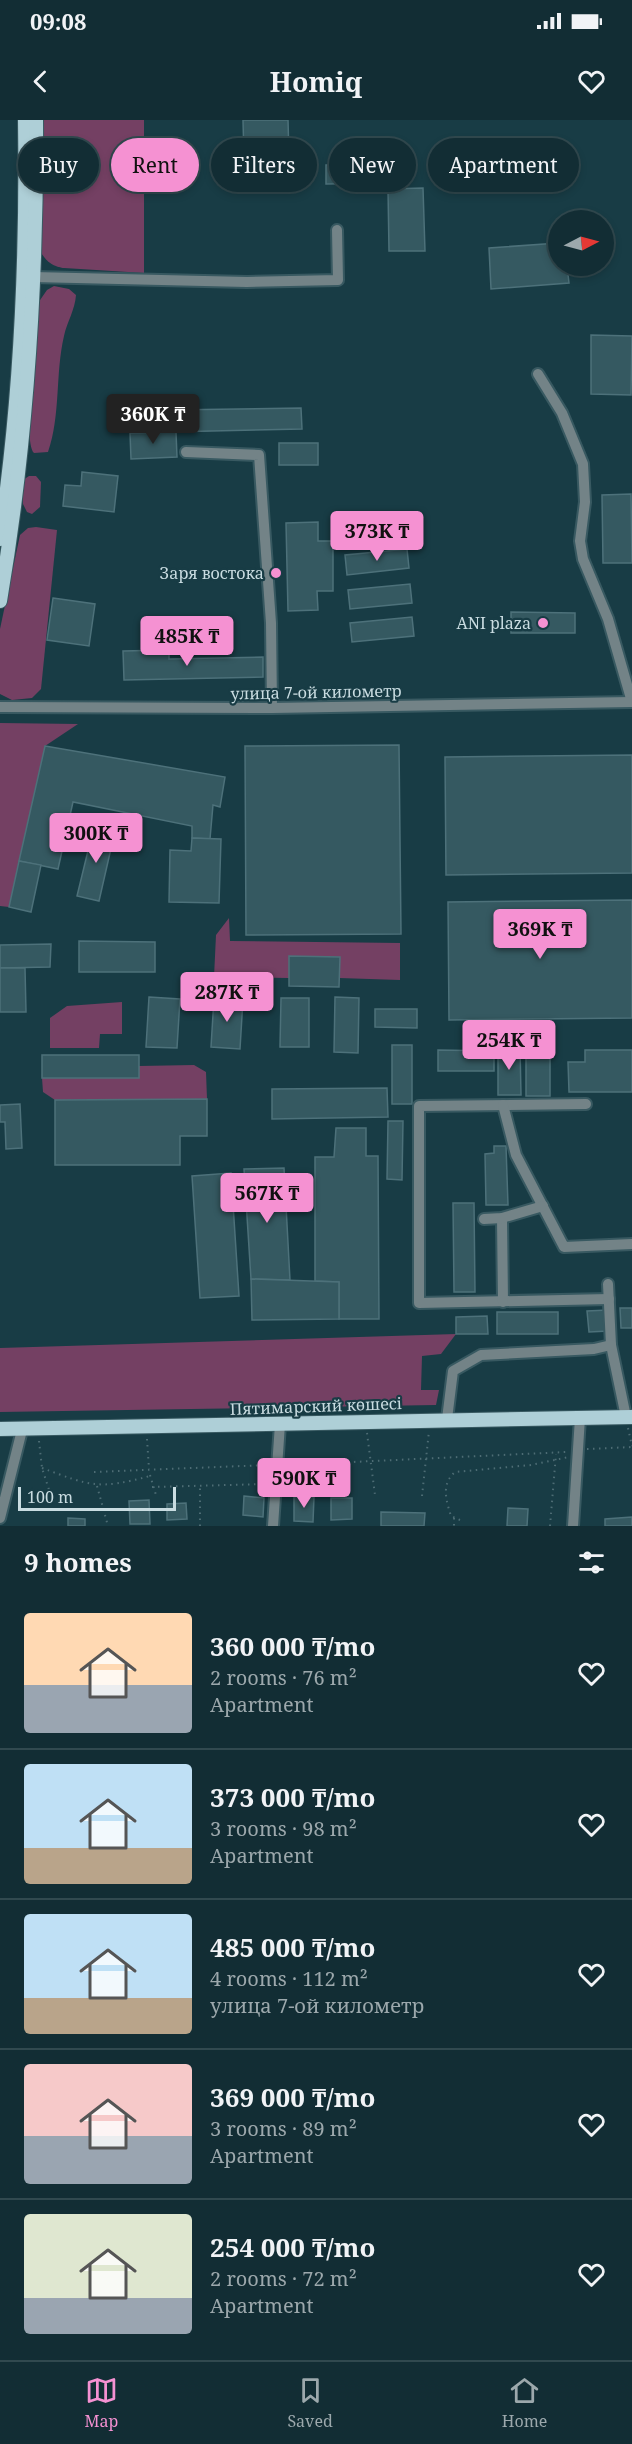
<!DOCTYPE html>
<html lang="en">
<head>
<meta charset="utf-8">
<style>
	:root { --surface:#122d34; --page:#1b353c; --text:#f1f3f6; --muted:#9ca8ac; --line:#31494f; --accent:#f591d2 }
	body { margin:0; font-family:"Noto Serif",serif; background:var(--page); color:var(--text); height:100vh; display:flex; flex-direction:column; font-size:22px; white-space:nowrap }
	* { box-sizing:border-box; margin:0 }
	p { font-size:20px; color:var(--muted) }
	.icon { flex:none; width:33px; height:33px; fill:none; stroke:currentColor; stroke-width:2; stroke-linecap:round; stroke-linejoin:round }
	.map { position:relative; height:1406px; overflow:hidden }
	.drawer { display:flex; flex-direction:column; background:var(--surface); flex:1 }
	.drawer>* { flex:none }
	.hud { position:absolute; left:18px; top:18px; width:597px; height:54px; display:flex; gap:12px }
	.needle { width:39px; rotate:84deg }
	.tools { position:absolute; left:548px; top:90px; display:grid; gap:12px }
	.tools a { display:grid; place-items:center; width:66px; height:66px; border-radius:50%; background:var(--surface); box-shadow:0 3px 9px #0003,0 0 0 2px var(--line); font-size:30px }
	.scale { position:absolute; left:18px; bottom:15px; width:158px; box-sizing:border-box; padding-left:6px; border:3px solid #c9dce1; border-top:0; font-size:16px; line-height:21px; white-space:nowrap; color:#c9dce1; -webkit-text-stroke:4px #183c45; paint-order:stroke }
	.price { position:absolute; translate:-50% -51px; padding:0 14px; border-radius:6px; background:var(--accent); color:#111; font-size:20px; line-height:39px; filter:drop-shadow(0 2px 3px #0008) }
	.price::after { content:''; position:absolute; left:50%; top:36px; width:18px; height:14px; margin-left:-9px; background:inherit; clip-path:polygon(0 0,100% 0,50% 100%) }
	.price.on { background:#222; color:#fff }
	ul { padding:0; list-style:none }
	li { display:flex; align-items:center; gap:18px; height:150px; padding:0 24px }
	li+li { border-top:2px solid var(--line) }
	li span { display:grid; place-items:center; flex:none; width:168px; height:120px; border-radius:6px; color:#555 }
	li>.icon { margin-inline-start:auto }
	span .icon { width:72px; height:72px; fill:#fffc; stroke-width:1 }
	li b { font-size:26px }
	h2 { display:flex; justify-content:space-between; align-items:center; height:72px; padding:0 24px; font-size:26px }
	.tag { padding:0 21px; border-radius:27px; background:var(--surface); box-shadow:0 3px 9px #0003,0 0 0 2px var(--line); font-size:21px; line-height:54px }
	.tag.on { background:var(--accent); color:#111 }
	.status { display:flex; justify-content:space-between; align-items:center; height:42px; padding:0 30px; background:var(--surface); direction:ltr }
	.status svg { height:16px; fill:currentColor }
	header { display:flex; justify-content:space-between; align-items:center; height:78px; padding:0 24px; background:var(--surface); font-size:27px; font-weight:700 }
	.dock { display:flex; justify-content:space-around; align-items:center; height:84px; border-top:2px solid var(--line); background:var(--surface); font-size:16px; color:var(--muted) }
	.dock a { display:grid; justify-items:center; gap:3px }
	.dock .on { color:var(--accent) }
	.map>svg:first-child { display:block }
	.green { fill:#744063 }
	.building { fill:#355961; stroke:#4d717a; stroke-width:1.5 }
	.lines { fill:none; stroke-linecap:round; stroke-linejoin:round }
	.minor-casing { stroke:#385961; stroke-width:14 }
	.major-casing { stroke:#385961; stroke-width:16 }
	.path { stroke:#4d6c74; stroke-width:2; stroke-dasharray:1.5 4.5; stroke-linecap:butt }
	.minor { stroke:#738387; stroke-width:10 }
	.major { stroke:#aecfd7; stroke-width:14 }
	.poi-dot { fill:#f591d2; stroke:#183c45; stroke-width:2 }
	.labels { text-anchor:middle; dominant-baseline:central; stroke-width:4.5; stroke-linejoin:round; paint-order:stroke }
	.poi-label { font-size:16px; fill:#c9dce1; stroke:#183c45; text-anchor:end }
	.street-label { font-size:16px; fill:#c9dce1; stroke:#183c45 }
</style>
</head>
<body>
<div class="status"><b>09:08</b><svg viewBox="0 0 49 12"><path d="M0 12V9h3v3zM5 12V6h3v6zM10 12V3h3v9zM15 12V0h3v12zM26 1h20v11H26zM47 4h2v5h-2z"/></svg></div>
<header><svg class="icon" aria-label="back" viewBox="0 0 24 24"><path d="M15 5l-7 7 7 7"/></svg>Homiq<svg class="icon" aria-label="heart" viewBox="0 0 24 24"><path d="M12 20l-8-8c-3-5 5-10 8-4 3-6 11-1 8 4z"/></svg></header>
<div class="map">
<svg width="632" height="1406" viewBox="0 0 632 1406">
	<rect width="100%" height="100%" fill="#183c45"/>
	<g class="green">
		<path d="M 43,0 L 144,0 L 144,153 L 64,148 C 51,146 46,141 40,131 Z"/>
		<path d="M 54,166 L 69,169 L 76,175 C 75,190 67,202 64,216 C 55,254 61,295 48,332 L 34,333 C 22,319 36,208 38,183 L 47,170 Z"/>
		<polygon points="29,356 36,356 41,362 40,387 32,394 27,392 23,384 23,360"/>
		<polygon points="36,407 57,410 41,569 32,578 12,580 0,574 0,509 20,415 28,408"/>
		<polygon points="0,603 78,604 45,626 9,787 0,786"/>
		<polygon points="229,798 230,821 400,823 400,860 339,858 339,837 290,836 289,858 214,857 216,815"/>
		<polygon points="122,882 122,914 100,914 99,928 50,928 50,898 67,886"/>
		<polygon points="194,945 206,952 207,979 55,980 43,972 42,958 138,958 139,946"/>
		<polygon points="456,1214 441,1234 422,1236 421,1270 439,1270 436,1285 0,1292 0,1228"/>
	</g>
	<g class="building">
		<polygon points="243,0 288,0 289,36 244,38"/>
		<polygon points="393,44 393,63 326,64 326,45"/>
		<polygon points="423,68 425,131 389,131 388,69"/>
		<polygon points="558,123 558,146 567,146 569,163 491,169 489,128"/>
		<polygon points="591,215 632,216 631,275 591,274"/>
		<polygon points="301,288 302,309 168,312 168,290"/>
		<polygon points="176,312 177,337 131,339 130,313"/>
		<rect x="279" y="323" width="39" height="22"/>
		<polygon points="82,352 118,356 114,392 63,386 65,365 81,366"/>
		<polygon points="631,374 632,443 603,443 602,375"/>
		<polygon points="318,402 318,421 333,421 333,471 317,471 318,490 288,491 286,403"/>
		<polygon points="407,429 409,448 347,455 345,435"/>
		<polygon points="410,464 412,483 350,489 348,470"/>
		<polygon points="53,478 95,484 89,526 47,520"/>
		<polygon points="511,492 575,493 575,513 511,513"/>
		<polygon points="412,497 414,516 352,522 350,503"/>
		<polygon points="169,530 169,539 263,537 263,557 124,560 123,531"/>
		<polygon points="399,625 401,814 246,815 245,626"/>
		<polygon points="45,626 225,657 220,687 213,685 210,719 192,718 192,706 73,682 58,749 19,741"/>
		<polygon points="632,635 632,753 446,755 445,637"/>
		<polygon points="94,706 115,711 99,781 77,776"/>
		<polygon points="192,718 221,719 219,783 169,782 170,730 191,731"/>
		<polygon points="19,741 41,745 31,792 9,787"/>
		<polygon points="632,780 632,898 449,900 448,782"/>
		<polygon points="79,821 155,822 155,852 79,852"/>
		<polygon points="51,824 50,847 0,848 0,825"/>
		<polygon points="289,836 340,837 339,867 289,866"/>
		<polygon points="0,848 25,848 26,892 0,892"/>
		<polygon points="149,877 180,879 177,928 146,927"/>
		<polygon points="335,877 359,878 358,933 334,932"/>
		<polygon points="214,878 243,879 240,929 211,927"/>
		<polygon points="281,878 309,878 309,927 280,927"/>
		<polygon points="375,889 417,889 417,908 375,907"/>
		<rect x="392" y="925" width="20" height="59"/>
		<polygon points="498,927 520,927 521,975 498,975"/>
		<rect x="526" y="927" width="24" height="49"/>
		<polygon points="438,930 494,931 494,951 438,951"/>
		<polygon points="585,930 632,930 632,972 569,972 568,942 585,942"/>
		<rect x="42" y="935" width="97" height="23"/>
		<polygon points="387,968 388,997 272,999 272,969"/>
		<polygon points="207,979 207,1016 180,1016 180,1045 55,1045 55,980"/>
		<polygon points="20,984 22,1028 6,1029 5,1002 0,1002 0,985"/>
		<polygon points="388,1001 403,1001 402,1060 387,1059"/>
		<polygon points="336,1008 366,1008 366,1036 378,1036 379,1199 339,1199 339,1162 315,1161 315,1037 334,1037"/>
		<polygon points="494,1026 506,1026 508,1085 486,1085 485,1034 494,1033"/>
		<polygon points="284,1048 290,1160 251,1159 244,1049"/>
		<polygon points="231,1053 239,1176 200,1178 192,1056"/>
		<polygon points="453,1083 474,1083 475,1172 454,1172"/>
		<polygon points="251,1159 339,1162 339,1199 252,1200"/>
		<polygon points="620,1188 632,1188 632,1208 621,1208"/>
		<polygon points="608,1190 609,1211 589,1212 587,1191"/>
		<rect x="497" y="1192" width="61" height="22"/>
		<polygon points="487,1196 488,1214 456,1214 456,1197"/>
		<polygon points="244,1376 264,1378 263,1397 243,1395"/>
		<polygon points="294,1377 314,1377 313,1402 294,1401"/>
		<polygon points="331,1378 352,1378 352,1399 331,1400"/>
		<polygon points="149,1380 150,1404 130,1404 129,1381"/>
		<polygon points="186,1383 187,1399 167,1400 167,1384"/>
		<polygon points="508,1388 528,1389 527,1406 507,1406"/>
		<polygon points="381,1392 425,1393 424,1406 381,1406"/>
		<polygon points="632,1397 632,1406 605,1406 605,1399"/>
		<polygon points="68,1398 85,1399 85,1406 68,1406"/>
	</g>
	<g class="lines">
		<g class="minor-casing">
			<g id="minor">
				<polyline points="33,157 247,162 338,160 337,110"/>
				<polyline points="538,254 562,293 583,344 585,382 580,421 583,439 608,499 632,582"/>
				<polyline points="186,332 259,335 271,503 272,588"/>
				<polyline points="0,587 272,588 632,582"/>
				<polyline points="586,984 419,986 419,1183 609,1179"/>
				<polyline points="503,985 516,1035 564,1127 632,1124"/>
				<polyline points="502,1098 503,1182"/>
				<polyline points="484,1099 502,1098 543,1086"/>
				<polyline points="608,1164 611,1225 626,1297"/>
				<polyline points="447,1299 453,1251 481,1235 594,1229 611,1225"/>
				<polyline points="0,1398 22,1310"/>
				<polyline points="273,1406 280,1304"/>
				<polyline points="573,1406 580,1298"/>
			</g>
		</g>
		<g class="major-casing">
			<g id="major">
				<path d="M 0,419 C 21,281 27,139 25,0"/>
				<path d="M 0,481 C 27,322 37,161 36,0"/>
				<polyline points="0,1309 632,1297"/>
			</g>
		</g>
		<g class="path">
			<polyline points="628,1308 632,1326"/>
			<polyline points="367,1313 375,1375"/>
			<polyline points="147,1319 149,1349"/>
			<polyline points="39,1321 42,1348 50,1373"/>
			<polyline points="587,1329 632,1327"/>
			<polyline points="288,1345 566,1332"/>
			<path d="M 42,1348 C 91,1366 98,1370 150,1356"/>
			<polyline points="94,1352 267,1345"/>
			<polyline points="150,1355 156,1375"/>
			<polyline points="287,1364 335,1369 341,1368 346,1358 343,1354 333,1352 297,1365"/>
			<polyline points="97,1366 108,1406"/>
			<polyline points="152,1367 266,1364"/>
			<polyline points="422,1376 429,1311"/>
			<polyline points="454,1398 454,1406"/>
			<path d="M 460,1400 L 451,1396 C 446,1380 441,1364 455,1352 L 531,1345 L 569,1337"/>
			<polyline points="200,1406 200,1366"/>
			<polyline points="550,1406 556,1334"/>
		</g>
		<use href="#minor" class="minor"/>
		<use href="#major" class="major"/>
	</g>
	<g class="poi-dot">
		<circle cx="276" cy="453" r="6"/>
		<circle cx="543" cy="503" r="6"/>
	</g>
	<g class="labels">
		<g class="poi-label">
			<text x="264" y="453">Заря востока</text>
			<text x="531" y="503">ANI plaza</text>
		</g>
		<g class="street-label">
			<text transform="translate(316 572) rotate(-1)">улица 7-ой километр</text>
			<text transform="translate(316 1286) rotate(-2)">Пятимарский көшесі</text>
		</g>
	</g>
</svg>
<div class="tools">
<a><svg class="needle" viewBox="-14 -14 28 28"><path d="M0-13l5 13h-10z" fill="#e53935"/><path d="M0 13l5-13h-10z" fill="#9ca8ac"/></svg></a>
</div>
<div class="scale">100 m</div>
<b class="price on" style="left:153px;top:325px">360K ₸</b>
<b class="price" style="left:377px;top:442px">373K ₸</b>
<b class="price" style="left:187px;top:547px">485K ₸</b>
<b class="price" style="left:96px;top:744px">300K ₸</b>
<b class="price" style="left:540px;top:840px">369K ₸</b>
<b class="price" style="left:227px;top:903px">287K ₸</b>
<b class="price" style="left:509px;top:951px">254K ₸</b>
<b class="price" style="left:267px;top:1104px">567K ₸</b>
<b class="price" style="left:304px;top:1389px">590K ₸</b>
<div class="hud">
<a class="tag">Buy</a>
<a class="tag on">Rent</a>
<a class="tag">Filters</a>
<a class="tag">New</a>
<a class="tag">Apartment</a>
</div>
</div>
<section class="drawer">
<h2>9 homes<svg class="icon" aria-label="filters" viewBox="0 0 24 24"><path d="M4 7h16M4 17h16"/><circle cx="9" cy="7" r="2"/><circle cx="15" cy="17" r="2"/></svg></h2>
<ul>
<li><span style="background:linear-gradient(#ffd9b3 60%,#9aa5b1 0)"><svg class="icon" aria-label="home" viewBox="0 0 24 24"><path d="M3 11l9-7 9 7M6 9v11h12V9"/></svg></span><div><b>360 000 ₸/mo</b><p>2 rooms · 76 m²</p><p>Apartment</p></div><svg class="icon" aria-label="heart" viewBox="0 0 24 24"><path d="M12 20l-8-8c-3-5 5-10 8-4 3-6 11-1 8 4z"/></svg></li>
<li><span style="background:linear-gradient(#bfe0f5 70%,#b9a48a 0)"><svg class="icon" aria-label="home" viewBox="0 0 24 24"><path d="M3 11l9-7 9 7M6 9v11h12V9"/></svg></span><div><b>373 000 ₸/mo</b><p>3 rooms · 98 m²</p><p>Apartment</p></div><svg class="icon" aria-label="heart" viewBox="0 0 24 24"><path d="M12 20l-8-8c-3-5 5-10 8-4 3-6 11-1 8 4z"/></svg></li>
<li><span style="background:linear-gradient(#bfe0f5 70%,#b9a48a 0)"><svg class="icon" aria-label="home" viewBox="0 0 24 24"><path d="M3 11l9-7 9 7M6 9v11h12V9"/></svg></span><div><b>485 000 ₸/mo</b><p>4 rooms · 112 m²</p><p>улица 7-ой километр</p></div><svg class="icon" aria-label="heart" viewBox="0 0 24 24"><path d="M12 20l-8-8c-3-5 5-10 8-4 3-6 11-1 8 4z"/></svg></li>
<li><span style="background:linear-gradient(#f6c9c9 60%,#9aa5b1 0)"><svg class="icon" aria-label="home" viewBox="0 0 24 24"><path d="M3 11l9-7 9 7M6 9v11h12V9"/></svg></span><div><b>369 000 ₸/mo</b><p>3 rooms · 89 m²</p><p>Apartment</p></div><svg class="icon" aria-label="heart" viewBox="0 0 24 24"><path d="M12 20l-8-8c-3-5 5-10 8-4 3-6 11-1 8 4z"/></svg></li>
<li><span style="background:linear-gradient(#dfe7d0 70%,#9aa5b1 0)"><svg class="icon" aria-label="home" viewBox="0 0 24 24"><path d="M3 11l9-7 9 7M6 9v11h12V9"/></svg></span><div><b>254 000 ₸/mo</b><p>2 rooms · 72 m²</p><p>Apartment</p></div><svg class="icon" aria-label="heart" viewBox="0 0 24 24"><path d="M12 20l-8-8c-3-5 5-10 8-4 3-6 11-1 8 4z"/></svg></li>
</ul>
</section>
<nav class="dock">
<a class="on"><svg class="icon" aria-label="map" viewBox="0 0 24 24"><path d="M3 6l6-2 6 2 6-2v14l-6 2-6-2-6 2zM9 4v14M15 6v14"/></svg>Map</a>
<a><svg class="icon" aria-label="saved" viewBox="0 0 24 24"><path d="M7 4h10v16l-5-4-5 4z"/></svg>Saved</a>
<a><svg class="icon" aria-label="home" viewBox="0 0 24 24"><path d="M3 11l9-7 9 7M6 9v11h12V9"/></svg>Home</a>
</nav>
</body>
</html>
